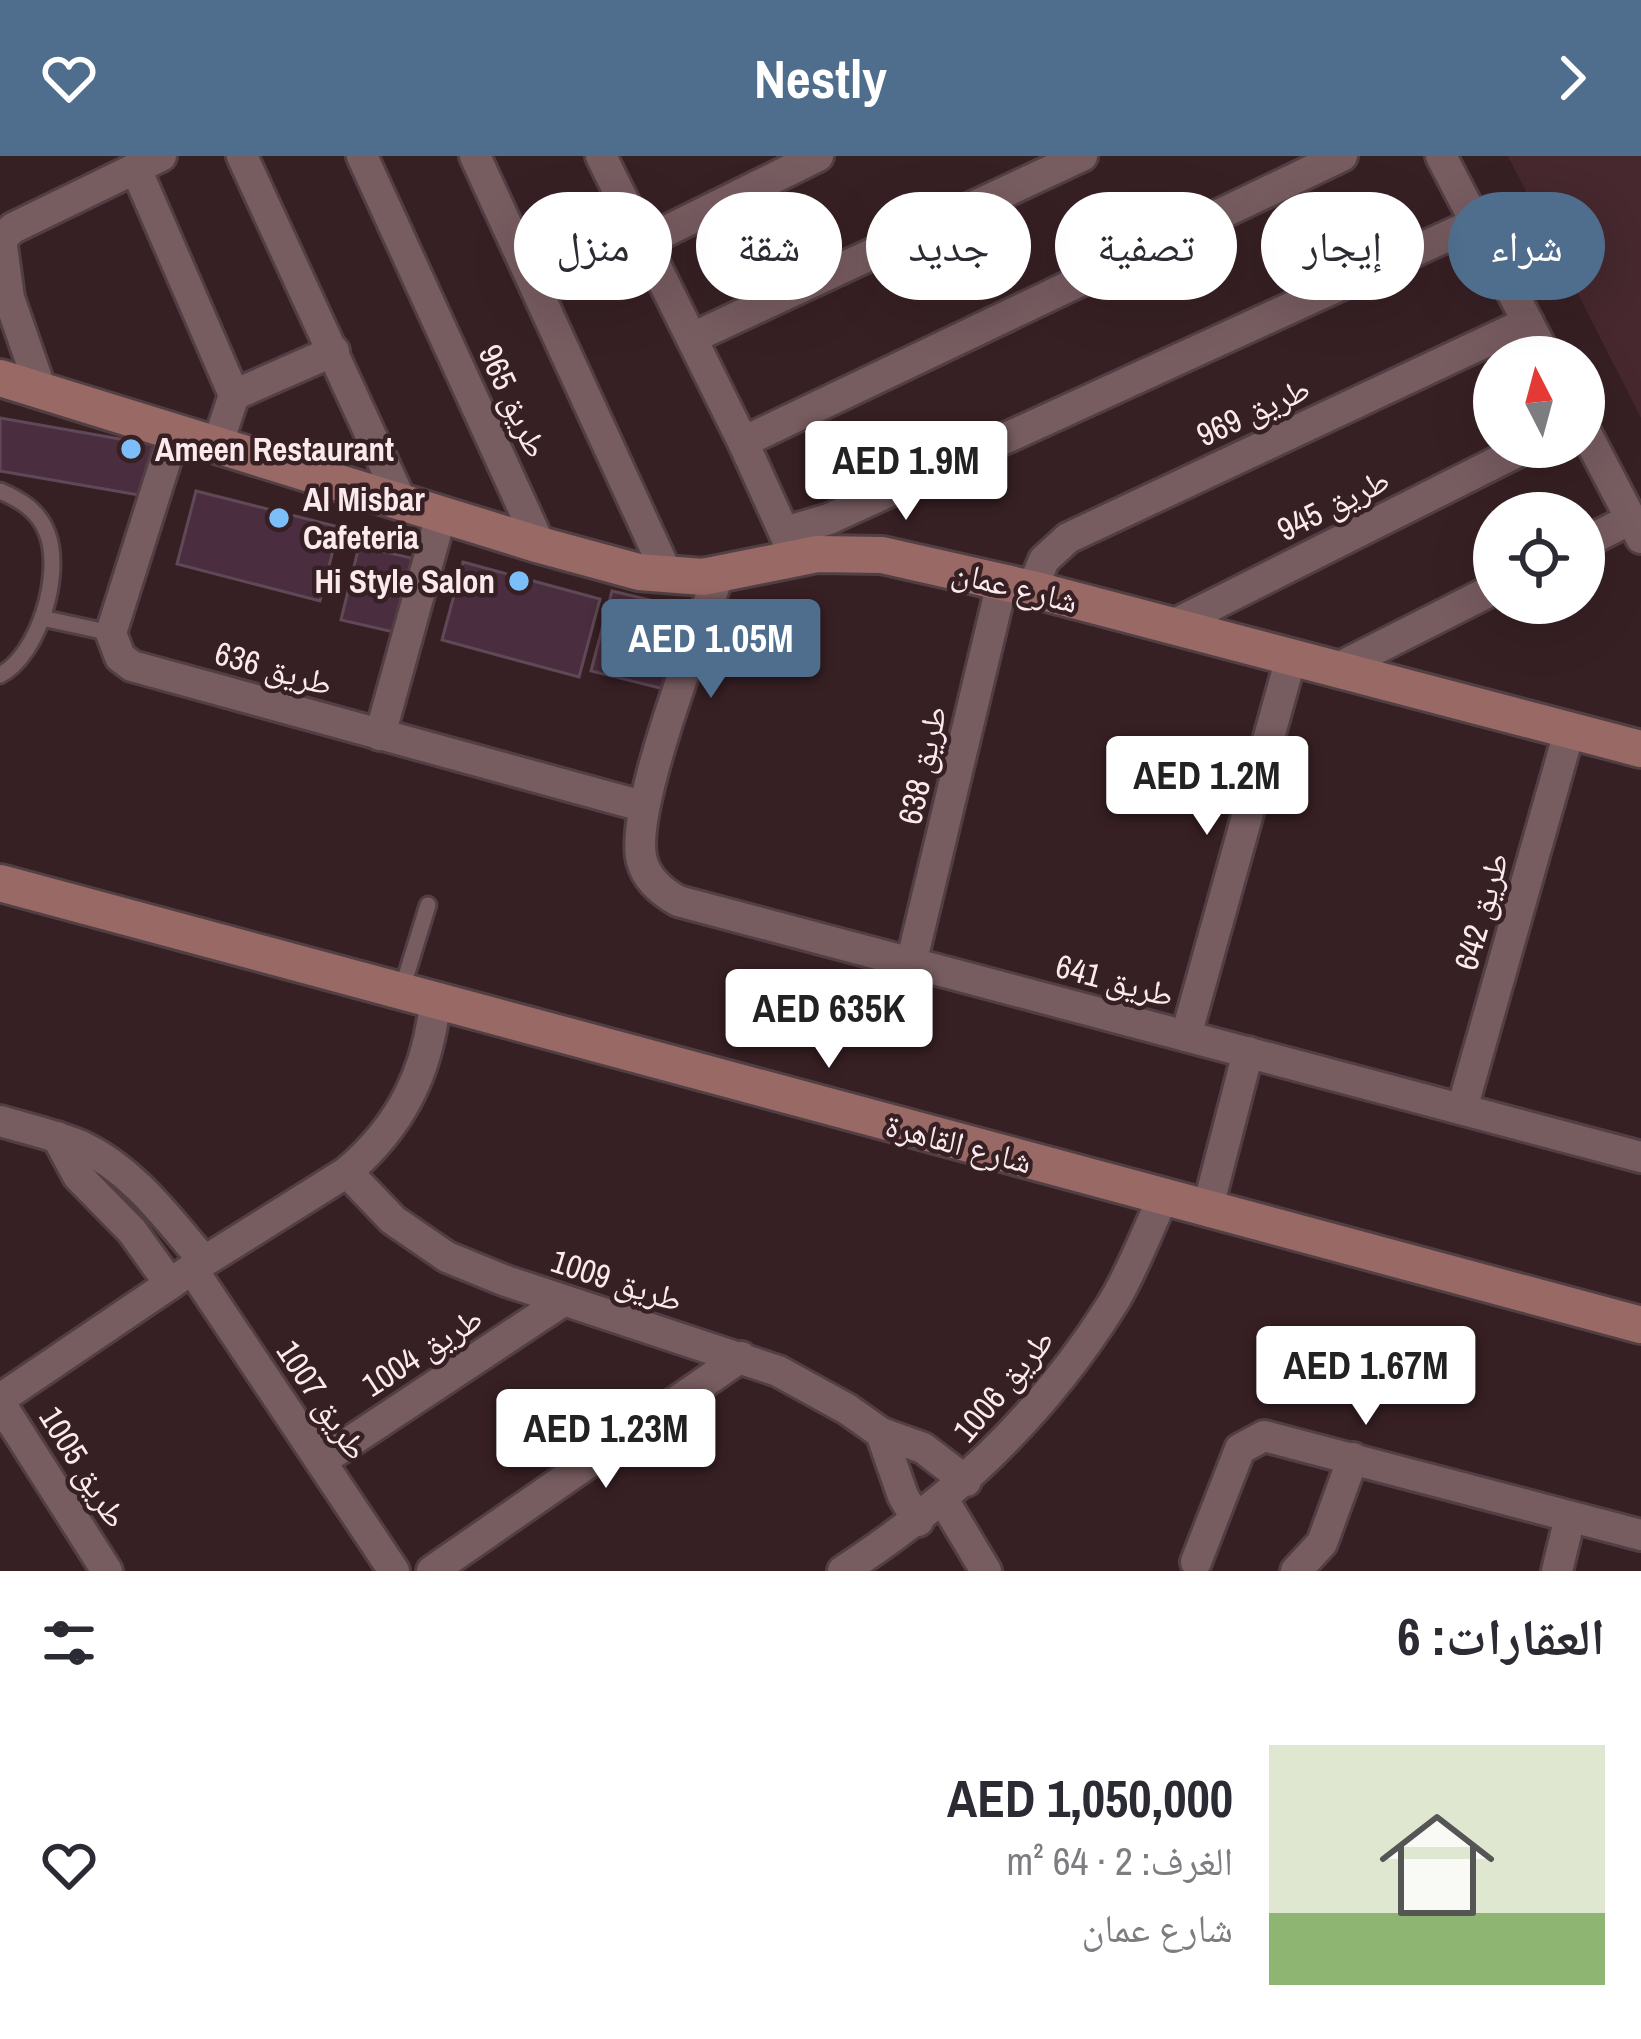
<!DOCTYPE html>
<html lang="ar">
<head>
<meta charset="utf-8">
<style>
	:root { --surface:#fff; --page:#f7f7f7; --text:#2b2b33; --muted:#7c7c81; --line:#e1e1e2; --accent:#4f6d8c }
	body { margin:0; font-family:"Archivo Narrow","Noto Naskh Arabic",sans-serif; background:var(--page); color:var(--text); direction:rtl; height:100vh; display:flex; flex-direction:column; font-size:45px; white-space:nowrap }
	* { box-sizing:border-box; margin:0 }
	p { font-size:39px; color:var(--muted) }
	.icon { flex:none; width:66px; height:66px; fill:none; stroke:currentColor; stroke-width:2; stroke-linecap:round; stroke-linejoin:round }
	.map { position:relative; height:1415px; overflow:hidden; direction:ltr }
	.panel { display:flex; flex-direction:column; background:var(--surface); flex:1 }
	.panel>* { flex:none }
	.guide { position:absolute; left:36px; top:36px; width:1569px; height:108px; direction:rtl; display:flex; gap:24px }
	.needle { width:78px; rotate:354deg }
	.fabs { position:absolute; left:1473px; top:180px; display:grid; gap:24px }
	.fabs a { display:grid; place-items:center; width:132px; height:132px; border-radius:50%; background:var(--surface); box-shadow:0 12px 48px #0002; font-size:60px }
	.price { position:absolute; translate:-50% -102px; padding:0 27px; border-radius:12px; background:#fff; color:#222; font-size:39px; line-height:78px; filter:drop-shadow(0 3px 6px #0008) }
	.price::after { content:''; position:absolute; left:50%; top:72px; width:36px; height:27px; margin-left:-18px; background:inherit; clip-path:polygon(0 0,100% 0,50% 100%) }
	.price.selected { background:var(--accent); color:#fff }
	ul { padding:0; list-style:none }
	li { display:flex; align-items:center; gap:36px; height:300px; padding:0 36px }
	li+li { border-top:3px solid var(--line) }
	li span { display:grid; place-items:center; flex:none; width:336px; height:240px; border-radius:0px; color:#555 }
	li>.icon { margin-inline-start:auto }
	span .icon { width:144px; height:144px; fill:#fffc; stroke-width:1 }
	li b { font-size:51px }
	h2 { display:flex; justify-content:space-between; align-items:center; height:144px; padding:0 36px; font-size:51px }
	.pill { padding:0 42px; border-radius:54px; background:var(--surface); box-shadow:0 12px 48px #0002; font-size:42px; line-height:108px }
	.pill.selected { background:var(--accent); color:#fff }
	header { display:flex; justify-content:space-between; align-items:center; height:156px; padding:0 36px; background:var(--accent); color:#fff; font-size:54px; font-weight:700 }
	.map>svg:first-child { display:block }
	.built { fill:#46282e }
	.building { fill:#4a2d3e; stroke:#604956; stroke-width:3 }
	.lines { fill:none; stroke-linecap:round; stroke-linejoin:round }
	.lane-casing { stroke:#523f43; stroke-width:21 }
	.street-casing { stroke:#523f43; stroke-width:36 }
	.secondary-casing { stroke:#523f43; stroke-width:42 }
	.lane { stroke:#775c60; stroke-width:15 }
	.street { stroke:#775c60; stroke-width:30 }
	.secondary { stroke:#996966; stroke-width:36 }
	.poi-dot { fill:#7cbef9; stroke:#372024; stroke-width:4.5 }
	.labels { text-anchor:middle; dominant-baseline:central; stroke-width:9; stroke-linejoin:round; paint-order:stroke }
	.street-label { font-size:33px; fill:#fbeaed; stroke:#372024 }
	.poi-label { font-size:33px; font-weight:bold; fill:#fbeaed; stroke:#372024; text-anchor:start }
</style>
</head>
<body>
<header><svg class="icon" aria-label="forward" viewBox="0 0 24 24"><path d="M9 5l7 7-7 7"/></svg>Nestly<svg class="icon" aria-label="heart" viewBox="0 0 24 24"><path d="M12 20l-8-8c-3-5 5-10 8-4 3-6 11-1 8 4z"/></svg></header>
<div class="map">
<svg width="1641" height="1415" viewBox="0 0 1641 1415">
	<rect width="100%" height="100%" fill="#372024"/>
	<polygon class="built" points="1508,0 1641,0 1641,262"/>
	<g class="building">
		<polygon points="0,262 154,289 145,340 0,315"/>
		<polygon points="196,335 339,371 320,445 177,408"/>
		<polygon points="359,390 416,403 398,477 341,464"/>
		<polygon points="463,406 600,443 579,521 442,484"/>
		<polygon points="612,435 688,453 668,534 591,515"/>
	</g>
	<g class="lines">
		<g class="lane-casing">
			<g id="lane">
				<path d="M 0,335 C 21,344 39,355 47,377 C 63,417 39,499 0,519"/>
				<polyline points="42,462 111,477"/>
				<polyline points="402,833 428,749"/>
			</g>
		</g>
		<g class="street-casing">
			<g id="street">
				<polyline points="242,0 401,345"/>
				<polyline points="362,0 540,389"/>
				<polyline points="475,0 668,420"/>
				<polyline points="601,0 743,286 792,394"/>
				<polyline points="1441,0 1546,201"/>
				<polyline points="136,13 234,239 218,287"/>
				<polyline points="644,86 818,0"/>
				<polyline points="692,182 1082,0"/>
				<polyline points="41,234 9,142 1,83 13,72 161,0"/>
				<polyline points="234,239 334,195"/>
				<polyline points="1584,273 1641,382"/>
				<polyline points="175,275 111,477 120,501 132,510 642,650"/>
				<polyline points="743,286 1342,0"/>
				<polyline points="785,376 829,363 1476,67"/>
				<polyline points="1584,387 1631,363"/>
				<path d="M 718,420 C 699,477 628,655 642,705 C 647,724 662,736 678,745 L 1641,1001"/>
				<polyline points="1032,433 1044,404 1068,382 1528,166"/>
				<polyline points="1171,470 1527,291"/>
				<polyline points="1338,512 1494,433"/>
				<polyline points="380,579 441,359"/>
				<polyline points="911,808 1002,427"/>
				<polyline points="1186,880 1291,502"/>
				<polyline points="1462,953 1569,576"/>
				<path d="M 0,965 C 27,973 55,979 81,990 C 133,1014 168,1063 204,1105"/>
				<polyline points="57,981 78,1020 132,1075 170,1128"/>
				<polyline points="347,1016 393,1064 447,1101 506,1125 778,1215 847,1253 881,1277 923,1292 966,1325"/>
				<polyline points="1207,1055 1248,896"/>
				<polyline points="192,1113 394,1415"/>
				<path d="M 0,1243 L 192,1113 L 347,1016 C 401,970 428,916 435,846"/>
				<polyline points="0,1247 107,1415"/>
				<polyline points="881,1277 903,1340 918,1365"/>
				<polyline points="321,1305 563,1145"/>
				<polyline points="944,1345 986,1415"/>
				<polyline points="1196,1406 1240,1293 1264,1280 1641,1379"/>
				<polyline points="432,1415 741,1201"/>
				<path d="M 843,1415 C 952,1344 1041,1261 1111,1150 C 1132,1117 1146,1077 1163,1042"/>
				<polyline points="1296,1415 1322,1387 1353,1302"/>
				<polyline points="1557,1415 1570,1361"/>
			</g>
		</g>
		<g class="secondary-casing">
			<g id="secondary">
				<polyline points="0,222 540,389 639,416 703,421 817,398 882,399 1032,433 1641,593"/>
				<polyline points="0,727 1641,1169"/>
			</g>
		</g>
		<use href="#lane" class="lane"/>
		<use href="#street" class="street"/>
		<use href="#secondary" class="secondary"/>
	</g>
	<g class="poi-dot">
		<circle cx="131" cy="293" r="12"/>
		<circle cx="279" cy="362" r="12"/>
		<circle cx="519" cy="425" r="12"/>
	</g>
	<g class="labels">
		<g class="street-label">
			<text transform="translate(514 245) rotate(65)">طريق 965</text>
			<text transform="translate(1253 255) rotate(-25)">طريق 969</text>
			<text transform="translate(1333 348) rotate(-27)">طريق 945</text>
			<text transform="translate(1015 430) rotate(14)">شارع عمان</text>
			<text transform="translate(274 512) rotate(16)">طريق 636</text>
			<text transform="translate(922 609) rotate(-77)">طريق 638</text>
			<text transform="translate(1481 755) rotate(-74)">طريق 642</text>
			<text transform="translate(1115 824) rotate(15)">طريق 641</text>
			<text transform="translate(959 987) rotate(15)">شارع القاهرة</text>
			<text transform="translate(617 1124) rotate(18)">طريق 1009</text>
			<text transform="translate(422 1195) rotate(-33)">طريق 1004</text>
			<text transform="translate(1003 1229) rotate(-50)">طريق 1006</text>
			<text transform="translate(323 1244) rotate(56)">طريق 1007</text>
			<text transform="translate(84 1311) rotate(58)">طريق 1005</text>
		</g>
		<g class="poi-label">
			<text x="155" y="293">Ameen Restaurant</text>
			<text x="303" y="343">Al Misbar<tspan x="303" dy="38">Cafeteria</tspan></text>
			<text x="495" y="425" text-anchor="end">Hi Style Salon</text>
		</g>
	</g>
</svg>
<div class="fabs">
<a><svg class="needle" viewBox="-14 -14 28 28"><path d="M0-13l5 13h-10z" fill="#e53935"/><path d="M0 13l5-13h-10z" fill="#7c7c81"/></svg></a>
<a><svg class="icon" aria-label="locate" viewBox="0 0 24 24"><circle cx="12" cy="12" r="6"/><path d="M12 2v4M12 18v4M2 12h4M18 12h4"/></svg></a>
</div>
<b class="price" style="left:906px;top:367px">AED 1.9M</b>
<b class="price selected" style="left:711px;top:545px">AED 1.05M</b>
<b class="price" style="left:1207px;top:682px">AED 1.2M</b>
<b class="price" style="left:829px;top:915px">AED 635K</b>
<b class="price" style="left:1366px;top:1272px">AED 1.67M</b>
<b class="price" style="left:606px;top:1335px">AED 1.23M</b>
<div class="guide">
<a class="pill selected">شراء</a>
<a class="pill">إيجار</a>
<a class="pill">تصفية</a>
<a class="pill">جديد</a>
<a class="pill">شقة</a>
<a class="pill">منزل</a>
</div>
</div>
<section class="panel">
<h2>العقارات: 6<svg class="icon" aria-label="filters" viewBox="0 0 24 24"><path d="M4 7h16M4 17h16"/><circle cx="9" cy="7" r="2"/><circle cx="15" cy="17" r="2"/></svg></h2>
<ul>
<li><span style="background:linear-gradient(#dfe7d0 70%,#8fb573 0)"><svg class="icon" aria-label="home" viewBox="0 0 24 24"><path d="M3 11l9-7 9 7M6 9v11h12V9"/></svg></span><div><b>AED 1,050,000</b><p>الغرف: 2 · 64 m²</p><p>شارع عمان</p></div><svg class="icon" aria-label="heart" viewBox="0 0 24 24"><path d="M12 20l-8-8c-3-5 5-10 8-4 3-6 11-1 8 4z"/></svg></li>
</ul>
</section>
</body>
</html>
